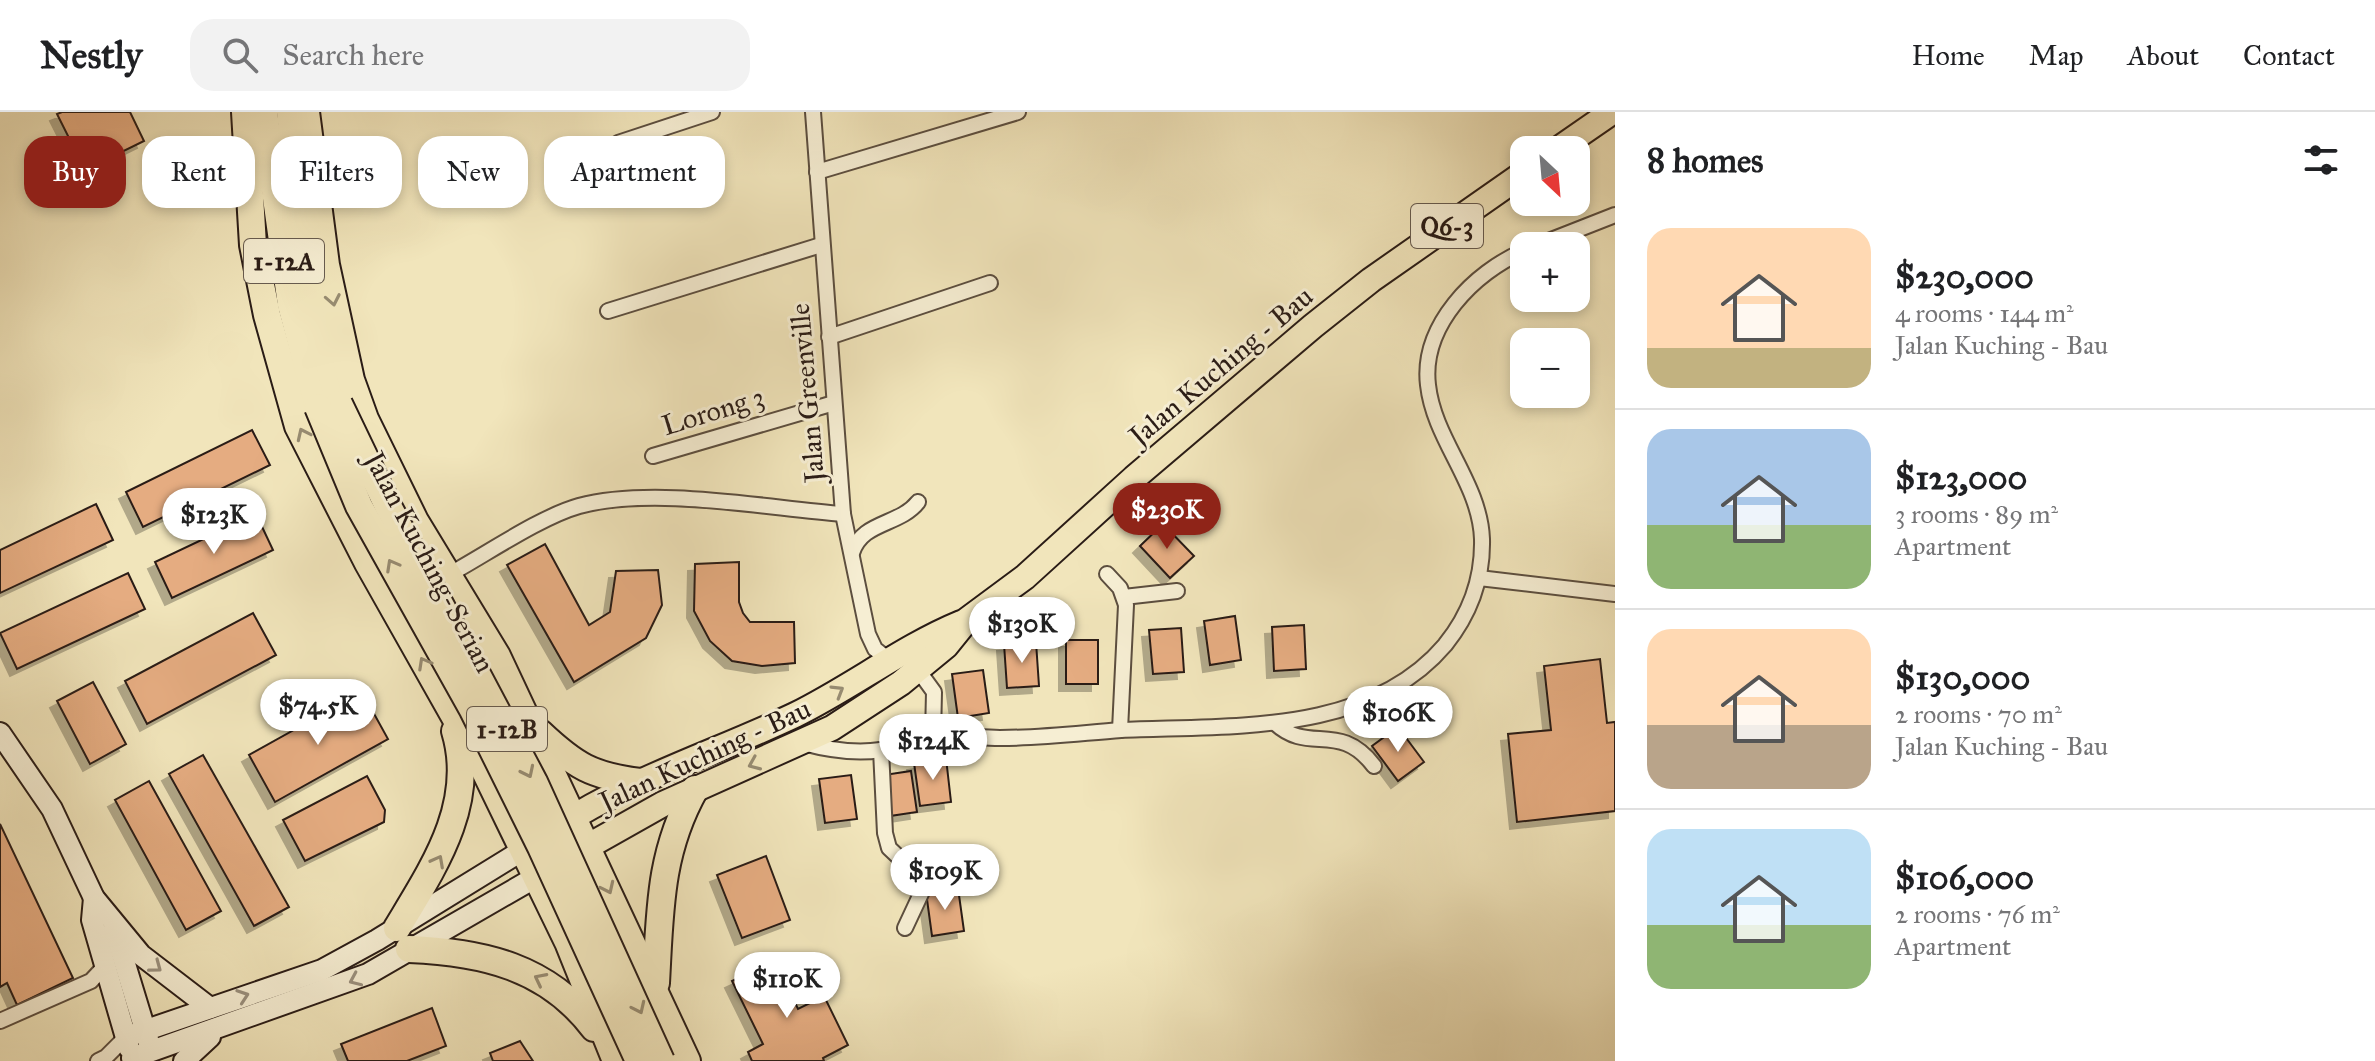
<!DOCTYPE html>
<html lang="en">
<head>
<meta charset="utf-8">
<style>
	:root { --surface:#fff; --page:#f2f2f2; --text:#202124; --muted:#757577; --line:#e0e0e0; --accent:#8f2418 }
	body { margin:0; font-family:"IM FELL Great Primer",serif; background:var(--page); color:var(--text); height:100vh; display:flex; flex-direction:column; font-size:30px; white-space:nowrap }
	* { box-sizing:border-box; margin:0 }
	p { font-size:26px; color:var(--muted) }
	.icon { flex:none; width:44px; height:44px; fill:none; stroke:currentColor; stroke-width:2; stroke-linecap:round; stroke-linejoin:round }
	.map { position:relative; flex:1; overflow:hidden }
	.side { display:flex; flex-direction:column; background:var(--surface); width:760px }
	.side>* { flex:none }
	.guide { position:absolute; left:24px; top:24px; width:760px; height:72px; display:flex; gap:16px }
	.needle { width:52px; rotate:154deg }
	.tools { position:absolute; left:1510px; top:24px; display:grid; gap:16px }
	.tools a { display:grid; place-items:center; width:80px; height:80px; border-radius:16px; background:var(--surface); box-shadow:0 4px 12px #0003; font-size:40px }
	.price { position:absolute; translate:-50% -68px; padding:0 18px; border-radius:28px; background:#fff; color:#222; font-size:26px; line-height:52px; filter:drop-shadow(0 2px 4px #0008) }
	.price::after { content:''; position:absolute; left:50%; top:48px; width:24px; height:18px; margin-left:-12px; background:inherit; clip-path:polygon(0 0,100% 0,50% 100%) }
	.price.active { background:var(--accent); color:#fff }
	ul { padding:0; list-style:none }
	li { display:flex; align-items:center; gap:24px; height:200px; padding:0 32px }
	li+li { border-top:2px solid var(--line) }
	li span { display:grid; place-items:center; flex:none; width:224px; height:160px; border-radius:24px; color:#555 }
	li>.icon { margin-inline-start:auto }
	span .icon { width:96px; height:96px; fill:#fffc; stroke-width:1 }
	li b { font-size:34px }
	h2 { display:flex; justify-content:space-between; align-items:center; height:96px; padding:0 32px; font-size:34px }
	.chip { padding:0 28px; border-radius:24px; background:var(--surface); box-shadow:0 4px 12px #0003; font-size:28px; line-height:72px }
	.chip.active { background:var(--accent); color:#fff }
	header { display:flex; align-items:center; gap:48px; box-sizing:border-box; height:112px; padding:0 40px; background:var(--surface); border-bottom:2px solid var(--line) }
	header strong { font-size:38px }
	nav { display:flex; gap:44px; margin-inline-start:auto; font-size:28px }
	.search { width:560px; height:72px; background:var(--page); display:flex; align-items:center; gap:20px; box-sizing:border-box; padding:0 28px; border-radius:24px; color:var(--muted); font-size:30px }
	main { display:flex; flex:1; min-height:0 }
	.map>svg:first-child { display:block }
	.building { fill:#e5ac81; stroke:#2a1c16; stroke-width:2; filter:url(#shadow) }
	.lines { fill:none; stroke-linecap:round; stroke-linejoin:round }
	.street-casing { stroke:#5c4e3f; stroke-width:18 }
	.secondary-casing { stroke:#2a1c16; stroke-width:24 }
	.primary-casing { stroke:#2a1c16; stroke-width:28 }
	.highway-casing { stroke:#2a1c16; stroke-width:30 }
	.street { stroke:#f6eed3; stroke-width:14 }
	.secondary { stroke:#f6eed3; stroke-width:20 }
	.primary { stroke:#f1e5bb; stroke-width:24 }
	.highway { stroke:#f1e5bb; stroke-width:26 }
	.highway-bridge-casing { stroke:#2a1c16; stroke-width:30; stroke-linecap:butt }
	.highway-bridge { stroke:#f1e5bb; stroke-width:26 }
	.oneway { stroke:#978b71 }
	.oneway2 { stroke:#9a907e }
	.labels { text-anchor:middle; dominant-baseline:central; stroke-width:6; stroke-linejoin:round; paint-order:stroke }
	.shield { fill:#f6eed3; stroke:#675b4f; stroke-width:2 }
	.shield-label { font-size:26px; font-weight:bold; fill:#2a1c16 }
	.street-label { font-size:28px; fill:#2a1c16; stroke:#f6eed3 }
</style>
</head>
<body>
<header>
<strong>Nestly</strong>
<div class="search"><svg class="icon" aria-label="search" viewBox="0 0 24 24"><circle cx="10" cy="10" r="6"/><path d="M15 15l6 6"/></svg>Search here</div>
<nav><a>Home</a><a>Map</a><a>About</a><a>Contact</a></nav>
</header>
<main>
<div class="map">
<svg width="1615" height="949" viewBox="0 0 1615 949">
	<defs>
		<filter id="shadow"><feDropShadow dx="-7" dy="7" stdDeviation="0" flood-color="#0004"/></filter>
	</defs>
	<rect width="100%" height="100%" fill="#f1e5bb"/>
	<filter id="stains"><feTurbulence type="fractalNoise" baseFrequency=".0025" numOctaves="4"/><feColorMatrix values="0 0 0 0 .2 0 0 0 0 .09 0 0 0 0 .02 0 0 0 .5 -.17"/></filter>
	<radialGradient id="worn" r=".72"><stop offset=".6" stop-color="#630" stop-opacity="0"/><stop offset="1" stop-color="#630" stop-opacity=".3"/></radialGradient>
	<g class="building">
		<polygon points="62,0 130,0 144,29 85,58 57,2"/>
		<polygon points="252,318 270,353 143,415 126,380"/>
		<polygon points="96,392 113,428 0,481 0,438"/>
		<polygon points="256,402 273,438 172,486 155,450"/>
		<polygon points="1163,412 1194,444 1170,466 1140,434"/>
		<polygon points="545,432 589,513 610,500 616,459 658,458 662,493 646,526 574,570 507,453"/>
		<polygon points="739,450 739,490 743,501 750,510 794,510 795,551 762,554 732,549 710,529 694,499 695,452"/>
		<polygon points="128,461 145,497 17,557 0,521"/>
		<polygon points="253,501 276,543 147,612 125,569"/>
		<polygon points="1235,504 1241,548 1210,553 1204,509"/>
		<polygon points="1304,513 1306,557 1274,559 1272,515"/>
		<polygon points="1181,516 1184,560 1153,562 1149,518"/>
		<rect x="1066" y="528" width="32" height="44"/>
		<polygon points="1036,530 1039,574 1007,576 1004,532"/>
		<polygon points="1600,547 1607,611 1615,610 1615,699 1517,710 1508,622 1551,618 1544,554"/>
		<polygon points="983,558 989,601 958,606 952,562"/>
		<polygon points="93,570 126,632 90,652 57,589"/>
		<polygon points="362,580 388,627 275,690 249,643"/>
		<polygon points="1398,615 1424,650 1398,669 1372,634"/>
		<polygon points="203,643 289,795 254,814 169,662"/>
		<polygon points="946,646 951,690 920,694 914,651"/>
		<polygon points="911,659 917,700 890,704 884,663"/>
		<polygon points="851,663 857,707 825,711 819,667"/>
		<polygon points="367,664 385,698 384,710 305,749 283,708"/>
		<polygon points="149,669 221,799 186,818 115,688"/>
		<polygon points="0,712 73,866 17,893 7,871 0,875"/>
		<polygon points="766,744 790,808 742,826 717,763"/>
		<polygon points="958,776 964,819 932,824 926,780"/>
		<polygon points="775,849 798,897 824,884 848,933 823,946 824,949 752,949 748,940 763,932 732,869"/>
		<polygon points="432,896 446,934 407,949 348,949 341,932"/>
		<polygon points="520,929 533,949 493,949 490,941"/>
	</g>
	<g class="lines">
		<g class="street-casing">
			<g id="street">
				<polyline points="813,0 843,402 868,522 875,537 889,548"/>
				<polyline points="618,31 712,0"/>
				<polyline points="817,60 1018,0"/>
				<polyline points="1536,134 1615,103"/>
				<polyline points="608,199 821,133"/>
				<polyline points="829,225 990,171"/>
				<polyline points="653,344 834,291"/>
				<path d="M 852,441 C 862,409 899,414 918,390"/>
				<polyline points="1107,462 1120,476 1126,493 1120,618"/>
				<path d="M 448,463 C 485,443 540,405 579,394 C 654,374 765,396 843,402"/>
				<polyline points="1479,466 1615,482"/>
				<polyline points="1124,485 1177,479"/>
				<polyline points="918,558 934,580 933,624"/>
				<path d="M 1275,611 C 1309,643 1339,608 1374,654"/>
				<path d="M 803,631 C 829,638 854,642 881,638 C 899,634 916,625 934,624 C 955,621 978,626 1000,626 C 1041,626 1081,621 1121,618 C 1229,613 1368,624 1445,533 C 1470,502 1483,467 1482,427 C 1480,371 1434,328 1428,273 C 1421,214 1474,160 1524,139"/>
				<polyline points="881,638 885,721 889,736 926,771 905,816"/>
				<polyline points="0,909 91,869 105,854"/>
				<polyline points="98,949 106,945 126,925"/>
			</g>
		</g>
		<g class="secondary-casing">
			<g id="secondary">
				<polyline points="0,621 52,697 94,786 141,843 210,896"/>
				<polyline points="94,786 92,808 129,936"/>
				<polyline points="114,816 149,931"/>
				<polyline points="126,925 322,858 377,828 523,738"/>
				<polyline points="132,946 368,862 536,765"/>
				<polyline points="184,949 210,925"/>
			</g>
		</g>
		<g class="primary-casing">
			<g id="primary">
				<polyline points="1557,38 1612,0"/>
				<path d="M 556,716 C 630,667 715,641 795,603 C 852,575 903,535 961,511"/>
				<polyline points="569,745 663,692 832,616 901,571 946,534 967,508 1025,465 1134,366 1313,214 1371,168 1524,61"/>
			</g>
		</g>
		<g class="highway-casing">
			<g id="highway">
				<polyline points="245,0 253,133 267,203 298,314 368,451 482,653 568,830 616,949"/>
				<polyline points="264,0 291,193 318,295"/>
				<polyline points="290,0 306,159 339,292"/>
				<polyline points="306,0 326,153 351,268 365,307 415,409 497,544 687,949"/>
				<path d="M 540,621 C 575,654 592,664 640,670"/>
				<path d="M 397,816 C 433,756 477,692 455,619"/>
				<path d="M 409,837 C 483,840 548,855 594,916"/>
				<path d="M 656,871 C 660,800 659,741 695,677"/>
			</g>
		</g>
		<use href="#street" class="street"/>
		<use href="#secondary" class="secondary"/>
		<use href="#primary" class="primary"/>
		<use href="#highway" class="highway"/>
		<g class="highway-bridge-casing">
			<g id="highway-bridge">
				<polyline points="339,292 388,394 534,670 661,949"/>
				<polyline points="318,295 359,394 473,598 541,735 639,949"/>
			</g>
		</g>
		<use href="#highway-bridge" class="highway-bridge"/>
	</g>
	<defs><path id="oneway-chevron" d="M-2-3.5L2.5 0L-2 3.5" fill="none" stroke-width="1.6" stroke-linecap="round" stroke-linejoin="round" transform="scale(2)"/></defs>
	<g class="oneway">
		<use href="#oneway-chevron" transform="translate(333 188) rotate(79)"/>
		<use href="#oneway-chevron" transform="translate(303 322) rotate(-115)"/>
		<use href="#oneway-chevron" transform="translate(392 453) rotate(-119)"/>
		<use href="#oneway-chevron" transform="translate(424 551) rotate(-119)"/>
		<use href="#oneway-chevron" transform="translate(838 579) rotate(-31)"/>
		<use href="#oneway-chevron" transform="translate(754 652) rotate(157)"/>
		<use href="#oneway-chevron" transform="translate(528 660) rotate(64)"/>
		<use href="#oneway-chevron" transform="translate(438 749) rotate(-62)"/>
		<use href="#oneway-chevron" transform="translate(608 776) rotate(65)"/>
		<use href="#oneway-chevron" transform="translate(540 867) rotate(-153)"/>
		<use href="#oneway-chevron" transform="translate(639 896) rotate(65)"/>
	</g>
	<g class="oneway2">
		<use href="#oneway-chevron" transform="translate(156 855) rotate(37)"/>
		<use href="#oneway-chevron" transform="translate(355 868) rotate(156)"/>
		<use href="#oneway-chevron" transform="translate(243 884) rotate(-19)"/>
	</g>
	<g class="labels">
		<g class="shield">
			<rect x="1411" y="92" width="72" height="44" rx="6"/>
			<rect x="244" y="127" width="80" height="44" rx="6"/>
			<rect x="467" y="595" width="80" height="44" rx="6"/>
		</g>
		<g class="shield-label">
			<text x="1447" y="114">Q6-3</text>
			<text x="284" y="149">1-12A</text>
			<text x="507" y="617">1-12B</text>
		</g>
		<g class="street-label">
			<text transform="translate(1221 254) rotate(-40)">Jalan Kuching - Bau</text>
			<text transform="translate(807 281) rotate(-95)">Jalan Greenville</text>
			<text transform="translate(713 299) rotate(-17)">Lorong 3</text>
			<text transform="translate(430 450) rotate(62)">Jalan Kuching-Serian</text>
			<text transform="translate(705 643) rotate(-25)">Jalan Kuching - Bau</text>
		</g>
	</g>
	<rect width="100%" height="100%" filter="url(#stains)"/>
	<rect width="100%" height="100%" fill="url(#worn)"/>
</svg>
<div class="tools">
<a><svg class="needle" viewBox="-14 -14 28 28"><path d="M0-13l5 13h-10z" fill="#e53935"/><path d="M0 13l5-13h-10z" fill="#757577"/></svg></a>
<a>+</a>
<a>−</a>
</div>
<b class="price active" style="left:1167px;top:439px">$230K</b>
<b class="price" style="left:214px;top:444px">$123K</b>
<b class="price" style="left:1022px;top:553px">$130K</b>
<b class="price" style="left:318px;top:635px">$74.5K</b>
<b class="price" style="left:1398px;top:642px">$106K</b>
<b class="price" style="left:933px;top:670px">$124K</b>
<b class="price" style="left:945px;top:800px">$109K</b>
<b class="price" style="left:787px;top:908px">$110K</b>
<div class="guide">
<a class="chip active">Buy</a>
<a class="chip">Rent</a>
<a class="chip">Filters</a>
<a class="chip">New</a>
<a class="chip">Apartment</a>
</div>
</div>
<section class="side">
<h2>8 homes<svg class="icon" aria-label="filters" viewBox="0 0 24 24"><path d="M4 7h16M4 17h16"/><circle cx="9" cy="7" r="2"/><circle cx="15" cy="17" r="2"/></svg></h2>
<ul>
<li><span style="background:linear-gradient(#ffd9b3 75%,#c2b280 0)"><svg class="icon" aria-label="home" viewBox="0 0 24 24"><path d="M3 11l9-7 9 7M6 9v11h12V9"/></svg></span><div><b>$230,000</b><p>4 rooms · 144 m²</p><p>Jalan Kuching - Bau</p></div></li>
<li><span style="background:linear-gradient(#a9c7e8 60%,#8fb573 0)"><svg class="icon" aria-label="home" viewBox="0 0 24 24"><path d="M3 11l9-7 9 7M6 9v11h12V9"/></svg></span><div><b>$123,000</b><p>3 rooms · 89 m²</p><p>Apartment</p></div></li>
<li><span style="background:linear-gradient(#ffd9b3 60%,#b9a48a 0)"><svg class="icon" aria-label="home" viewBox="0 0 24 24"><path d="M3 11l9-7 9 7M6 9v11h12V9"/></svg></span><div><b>$130,000</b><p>2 rooms · 70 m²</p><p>Jalan Kuching - Bau</p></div></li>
<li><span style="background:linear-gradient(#bfe0f5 60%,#8fb573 0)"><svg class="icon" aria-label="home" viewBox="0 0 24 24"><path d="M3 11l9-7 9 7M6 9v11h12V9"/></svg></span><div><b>$106,000</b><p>2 rooms · 76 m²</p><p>Apartment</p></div></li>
</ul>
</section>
</main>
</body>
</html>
